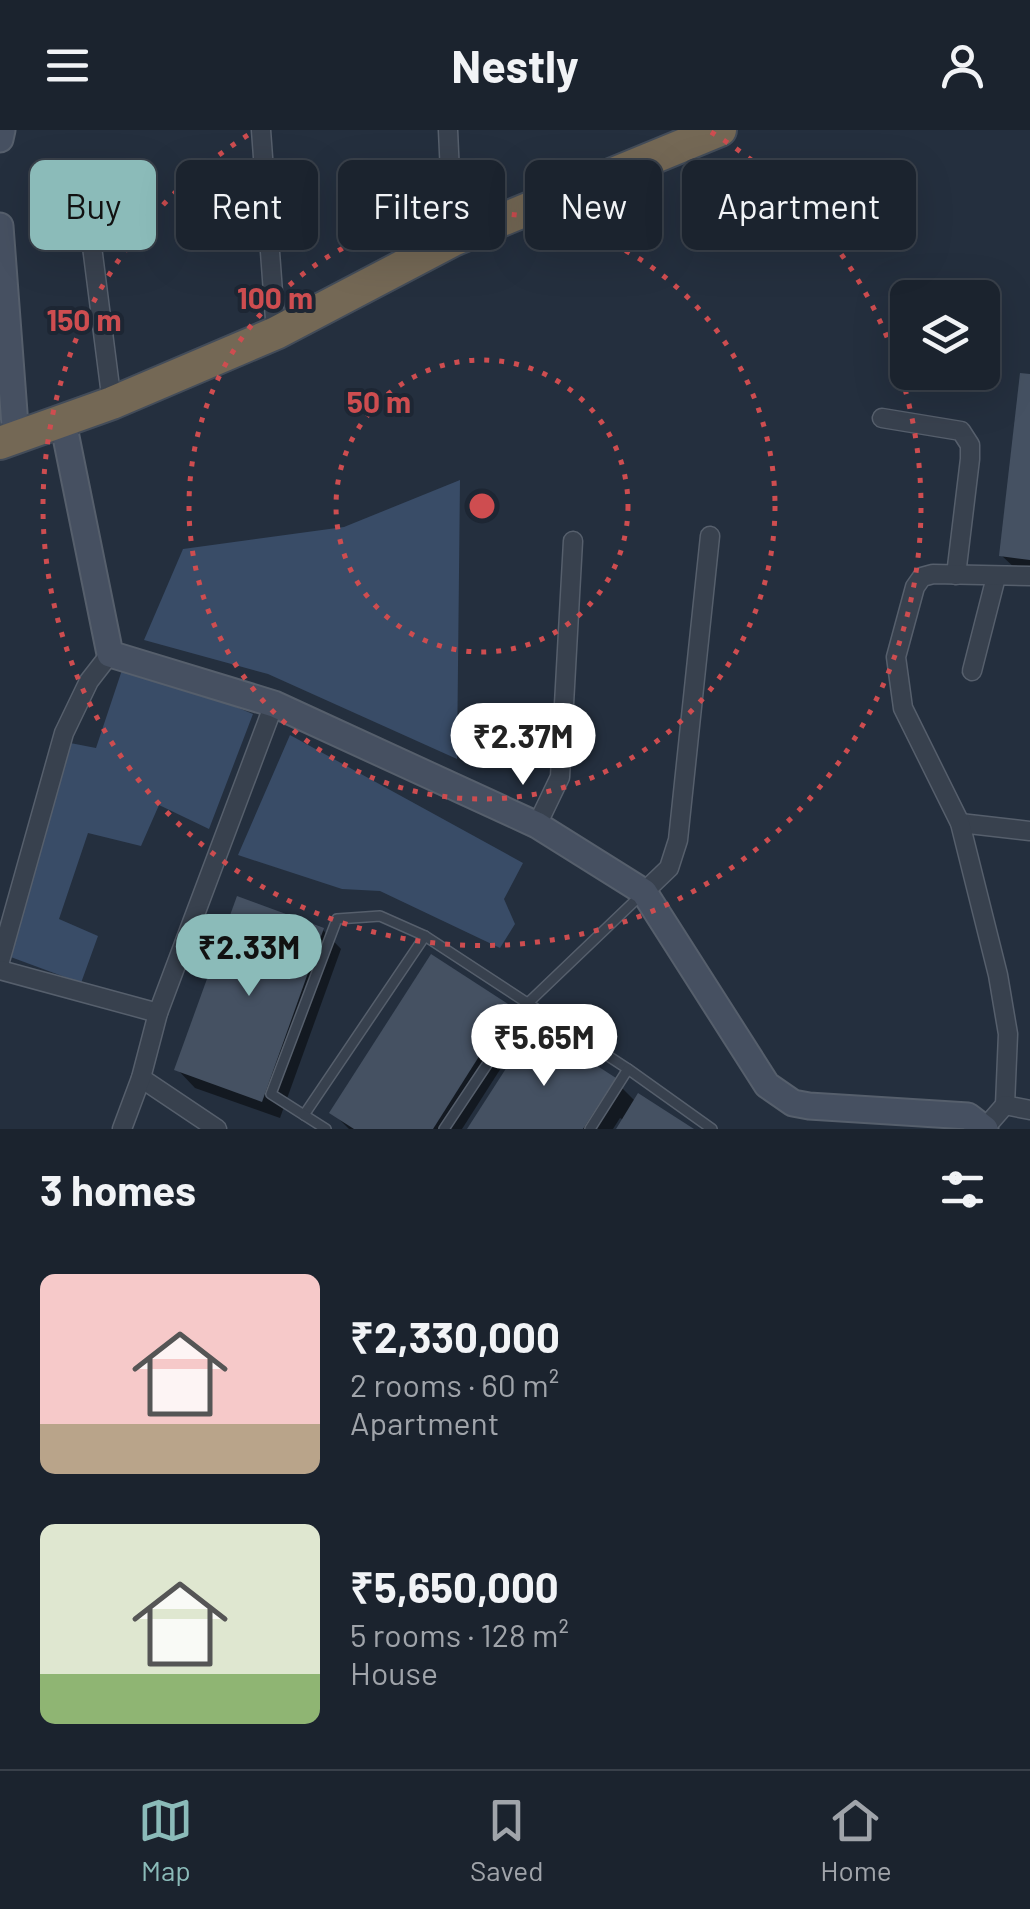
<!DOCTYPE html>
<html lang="en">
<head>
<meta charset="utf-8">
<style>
	:root { --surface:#1b232e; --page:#282f3a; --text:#f1f3f6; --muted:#a0a4aa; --line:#39404a; --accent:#8bbbb9 }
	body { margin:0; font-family:Barlow,sans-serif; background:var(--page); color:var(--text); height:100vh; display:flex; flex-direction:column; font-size:38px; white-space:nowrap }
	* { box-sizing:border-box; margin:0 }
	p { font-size:32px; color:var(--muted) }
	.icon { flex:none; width:55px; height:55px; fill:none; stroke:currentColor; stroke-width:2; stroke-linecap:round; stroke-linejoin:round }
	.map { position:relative; height:999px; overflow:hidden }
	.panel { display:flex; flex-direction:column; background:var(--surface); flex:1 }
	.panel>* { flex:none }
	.guide { position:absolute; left:30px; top:30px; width:970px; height:90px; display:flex; gap:20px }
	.controls { position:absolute; left:890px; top:150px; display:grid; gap:20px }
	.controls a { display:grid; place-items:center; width:110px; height:110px; border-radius:15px; background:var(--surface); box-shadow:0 10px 40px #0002,0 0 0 2px var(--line); font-size:50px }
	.price { position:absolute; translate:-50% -85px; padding:0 22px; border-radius:35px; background:#fff; color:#222; font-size:32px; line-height:65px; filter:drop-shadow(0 2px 5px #0008) }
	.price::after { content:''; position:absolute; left:50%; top:60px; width:30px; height:22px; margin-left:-15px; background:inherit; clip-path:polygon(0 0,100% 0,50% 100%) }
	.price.on { background:var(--accent); color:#111 }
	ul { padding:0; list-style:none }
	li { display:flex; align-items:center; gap:30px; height:250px; padding:0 40px }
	li span { display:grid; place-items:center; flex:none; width:280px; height:200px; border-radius:15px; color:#555 }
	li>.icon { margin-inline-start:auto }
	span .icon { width:120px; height:120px; fill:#fffc; stroke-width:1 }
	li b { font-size:42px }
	h2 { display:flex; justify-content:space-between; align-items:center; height:120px; padding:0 40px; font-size:42px }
	.tag { padding:0 35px; border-radius:15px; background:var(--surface); box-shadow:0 10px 40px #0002,0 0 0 2px var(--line); font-size:35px; line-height:90px }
	.tag.on { background:var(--accent); color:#111 }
	header { display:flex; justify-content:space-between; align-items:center; height:130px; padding:0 40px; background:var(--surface); font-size:45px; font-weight:700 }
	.tab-bar { display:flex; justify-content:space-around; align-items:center; height:140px; border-top:2px solid var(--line); background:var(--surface); font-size:28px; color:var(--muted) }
	.tab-bar a { display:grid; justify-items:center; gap:5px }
	.tab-bar .on { color:var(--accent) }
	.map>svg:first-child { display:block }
	.water { fill:#394c67 }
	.shadow { fill:#0007 }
	.building { fill:#455162 }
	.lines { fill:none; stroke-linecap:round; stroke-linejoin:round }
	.lane-casing { stroke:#565f6c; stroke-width:12 }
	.street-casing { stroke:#565f6c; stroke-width:21 }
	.secondary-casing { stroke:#565f6c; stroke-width:29 }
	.highway-casing { stroke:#434c59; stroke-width:36 }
	.lane { stroke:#38414e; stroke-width:9 }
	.street { stroke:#38414e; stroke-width:18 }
	.secondary { stroke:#465061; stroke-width:25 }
	.highway { stroke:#746855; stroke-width:32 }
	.ring { fill:none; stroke:#ce4d50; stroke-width:5; stroke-dasharray:5 10 }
	.centre { fill:#ce4d50; stroke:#1d2633; stroke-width:5 }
	.ring-label { font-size:30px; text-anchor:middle; font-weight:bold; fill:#ce4d50; stroke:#1d2633; stroke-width:8; stroke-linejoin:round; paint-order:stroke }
</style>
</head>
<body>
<header><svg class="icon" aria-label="menu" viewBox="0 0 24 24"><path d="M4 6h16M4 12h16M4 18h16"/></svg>Nestly<svg class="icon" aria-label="person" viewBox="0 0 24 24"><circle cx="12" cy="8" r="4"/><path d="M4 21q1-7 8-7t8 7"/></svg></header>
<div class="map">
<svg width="1030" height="999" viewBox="0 0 1030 999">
	<rect width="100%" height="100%" fill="#242f3e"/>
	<g class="water">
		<polygon points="460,350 457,629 268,544 144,510 183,419 344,397"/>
		<polygon points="125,531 253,584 209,699 159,675 141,716 88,703 59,789 98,806 81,853 8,826 65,612 96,618"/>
		<polygon points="290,605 523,733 504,769 515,794 500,818 380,761 342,759 238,725"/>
	</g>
	<g class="shadow">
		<polygon points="1030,247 1030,445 1020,443 1001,425"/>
		<polygon points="323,800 341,819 280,988 195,958 177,939"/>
		<polygon points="510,878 528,896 462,999 349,999 333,983"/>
		<polygon points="614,950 636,972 689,999 619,999 624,990 620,988 613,999 470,999"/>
	</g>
	<g class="building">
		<polygon points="1020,243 1030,244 1030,430 999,426"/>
		<polygon points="237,766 324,798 262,972 174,940"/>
		<polygon points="431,824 511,876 433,999 354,999 329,983"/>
		<polygon points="534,895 616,948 583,999 467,999"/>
		<polygon points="638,963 694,999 616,999"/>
	</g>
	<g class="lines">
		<g class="lane-casing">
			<g id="lane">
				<polyline points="304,985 425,806"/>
				<polyline points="326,999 271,964 337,789 380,786 425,806 628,939 712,999"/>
				<polyline points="444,999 528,873 642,764"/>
				<polyline points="590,999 628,939"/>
			</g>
		</g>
		<g class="street-casing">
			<g id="street">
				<polyline points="261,0 276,203"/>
				<polyline points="448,0 453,110"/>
				<polyline points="83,46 112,273"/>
				<polyline points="882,288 961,301 970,315 970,329 956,445"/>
				<polyline points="972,541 996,447"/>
				<polyline points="960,693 1030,701"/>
				<polyline points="537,695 560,647 573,411"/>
				<polyline points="644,762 669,738 678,710 710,406"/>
				<polyline points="0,831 64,603 89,551 110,524"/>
				<polyline points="0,840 158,883"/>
				<polyline points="141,948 217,999"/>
				<polyline points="1005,975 1008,904 998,845 960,693 903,578 896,527 915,457 922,447 933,444 1030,446"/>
				<polyline points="985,998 1005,975 1030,980"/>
				<polyline points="122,999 141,948 158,883 274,574"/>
			</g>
		</g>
		<g class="secondary-casing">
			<g id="secondary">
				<polyline points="0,9 2,0"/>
				<polyline points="0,96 16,309"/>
				<polyline points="63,292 110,524 274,574 537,695 644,762 767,955 793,973 809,976 968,986 985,999"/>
			</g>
		</g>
		<g class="highway-casing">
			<polyline id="highway" points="0,313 112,273 276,203 453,110 720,0"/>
		</g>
		<use href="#lane" class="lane"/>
		<use href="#street" class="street"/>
		<use href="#secondary" class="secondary"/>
		<use href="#highway" class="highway"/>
	</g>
	<g class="ring">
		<circle cx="482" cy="376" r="146"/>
		<circle cx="482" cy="376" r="293"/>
		<path d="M711 2A439 439 0 1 1 253 2"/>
	</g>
	<circle cx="482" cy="376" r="15" class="centre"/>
	<g class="ring-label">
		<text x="275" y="179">100 m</text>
		<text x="84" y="201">150 m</text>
		<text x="379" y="283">50 m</text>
	</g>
</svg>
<div class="controls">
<a><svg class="icon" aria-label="layers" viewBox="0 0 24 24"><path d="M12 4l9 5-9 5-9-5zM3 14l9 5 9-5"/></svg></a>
</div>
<b class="price" style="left:523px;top:658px">₹2.37M</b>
<b class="price on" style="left:249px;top:869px">₹2.33M</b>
<b class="price" style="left:544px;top:959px">₹5.65M</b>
<div class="guide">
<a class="tag on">Buy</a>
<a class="tag">Rent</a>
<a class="tag">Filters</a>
<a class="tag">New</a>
<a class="tag">Apartment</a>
</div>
</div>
<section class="panel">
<h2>3 homes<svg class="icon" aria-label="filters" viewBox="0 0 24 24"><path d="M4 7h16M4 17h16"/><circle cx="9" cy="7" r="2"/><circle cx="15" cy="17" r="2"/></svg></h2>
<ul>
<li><span style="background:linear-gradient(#f6c9c9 75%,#b9a48a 0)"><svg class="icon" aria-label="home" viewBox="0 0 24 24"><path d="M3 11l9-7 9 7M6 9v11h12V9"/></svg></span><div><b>₹2,330,000</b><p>2 rooms · 60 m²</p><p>Apartment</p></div></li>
<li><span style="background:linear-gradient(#dfe7d0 75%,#8fb573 0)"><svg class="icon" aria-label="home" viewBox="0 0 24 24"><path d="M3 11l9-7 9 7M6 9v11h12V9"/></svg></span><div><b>₹5,650,000</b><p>5 rooms · 128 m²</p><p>House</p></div></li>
</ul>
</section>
<nav class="tab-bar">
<a class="on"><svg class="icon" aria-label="map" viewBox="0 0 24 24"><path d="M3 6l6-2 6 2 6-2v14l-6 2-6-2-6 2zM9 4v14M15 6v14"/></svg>Map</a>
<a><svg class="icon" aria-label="saved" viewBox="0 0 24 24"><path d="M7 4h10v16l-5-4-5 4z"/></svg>Saved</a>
<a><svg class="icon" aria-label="home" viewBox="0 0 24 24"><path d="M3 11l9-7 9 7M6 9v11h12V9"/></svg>Home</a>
</nav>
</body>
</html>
